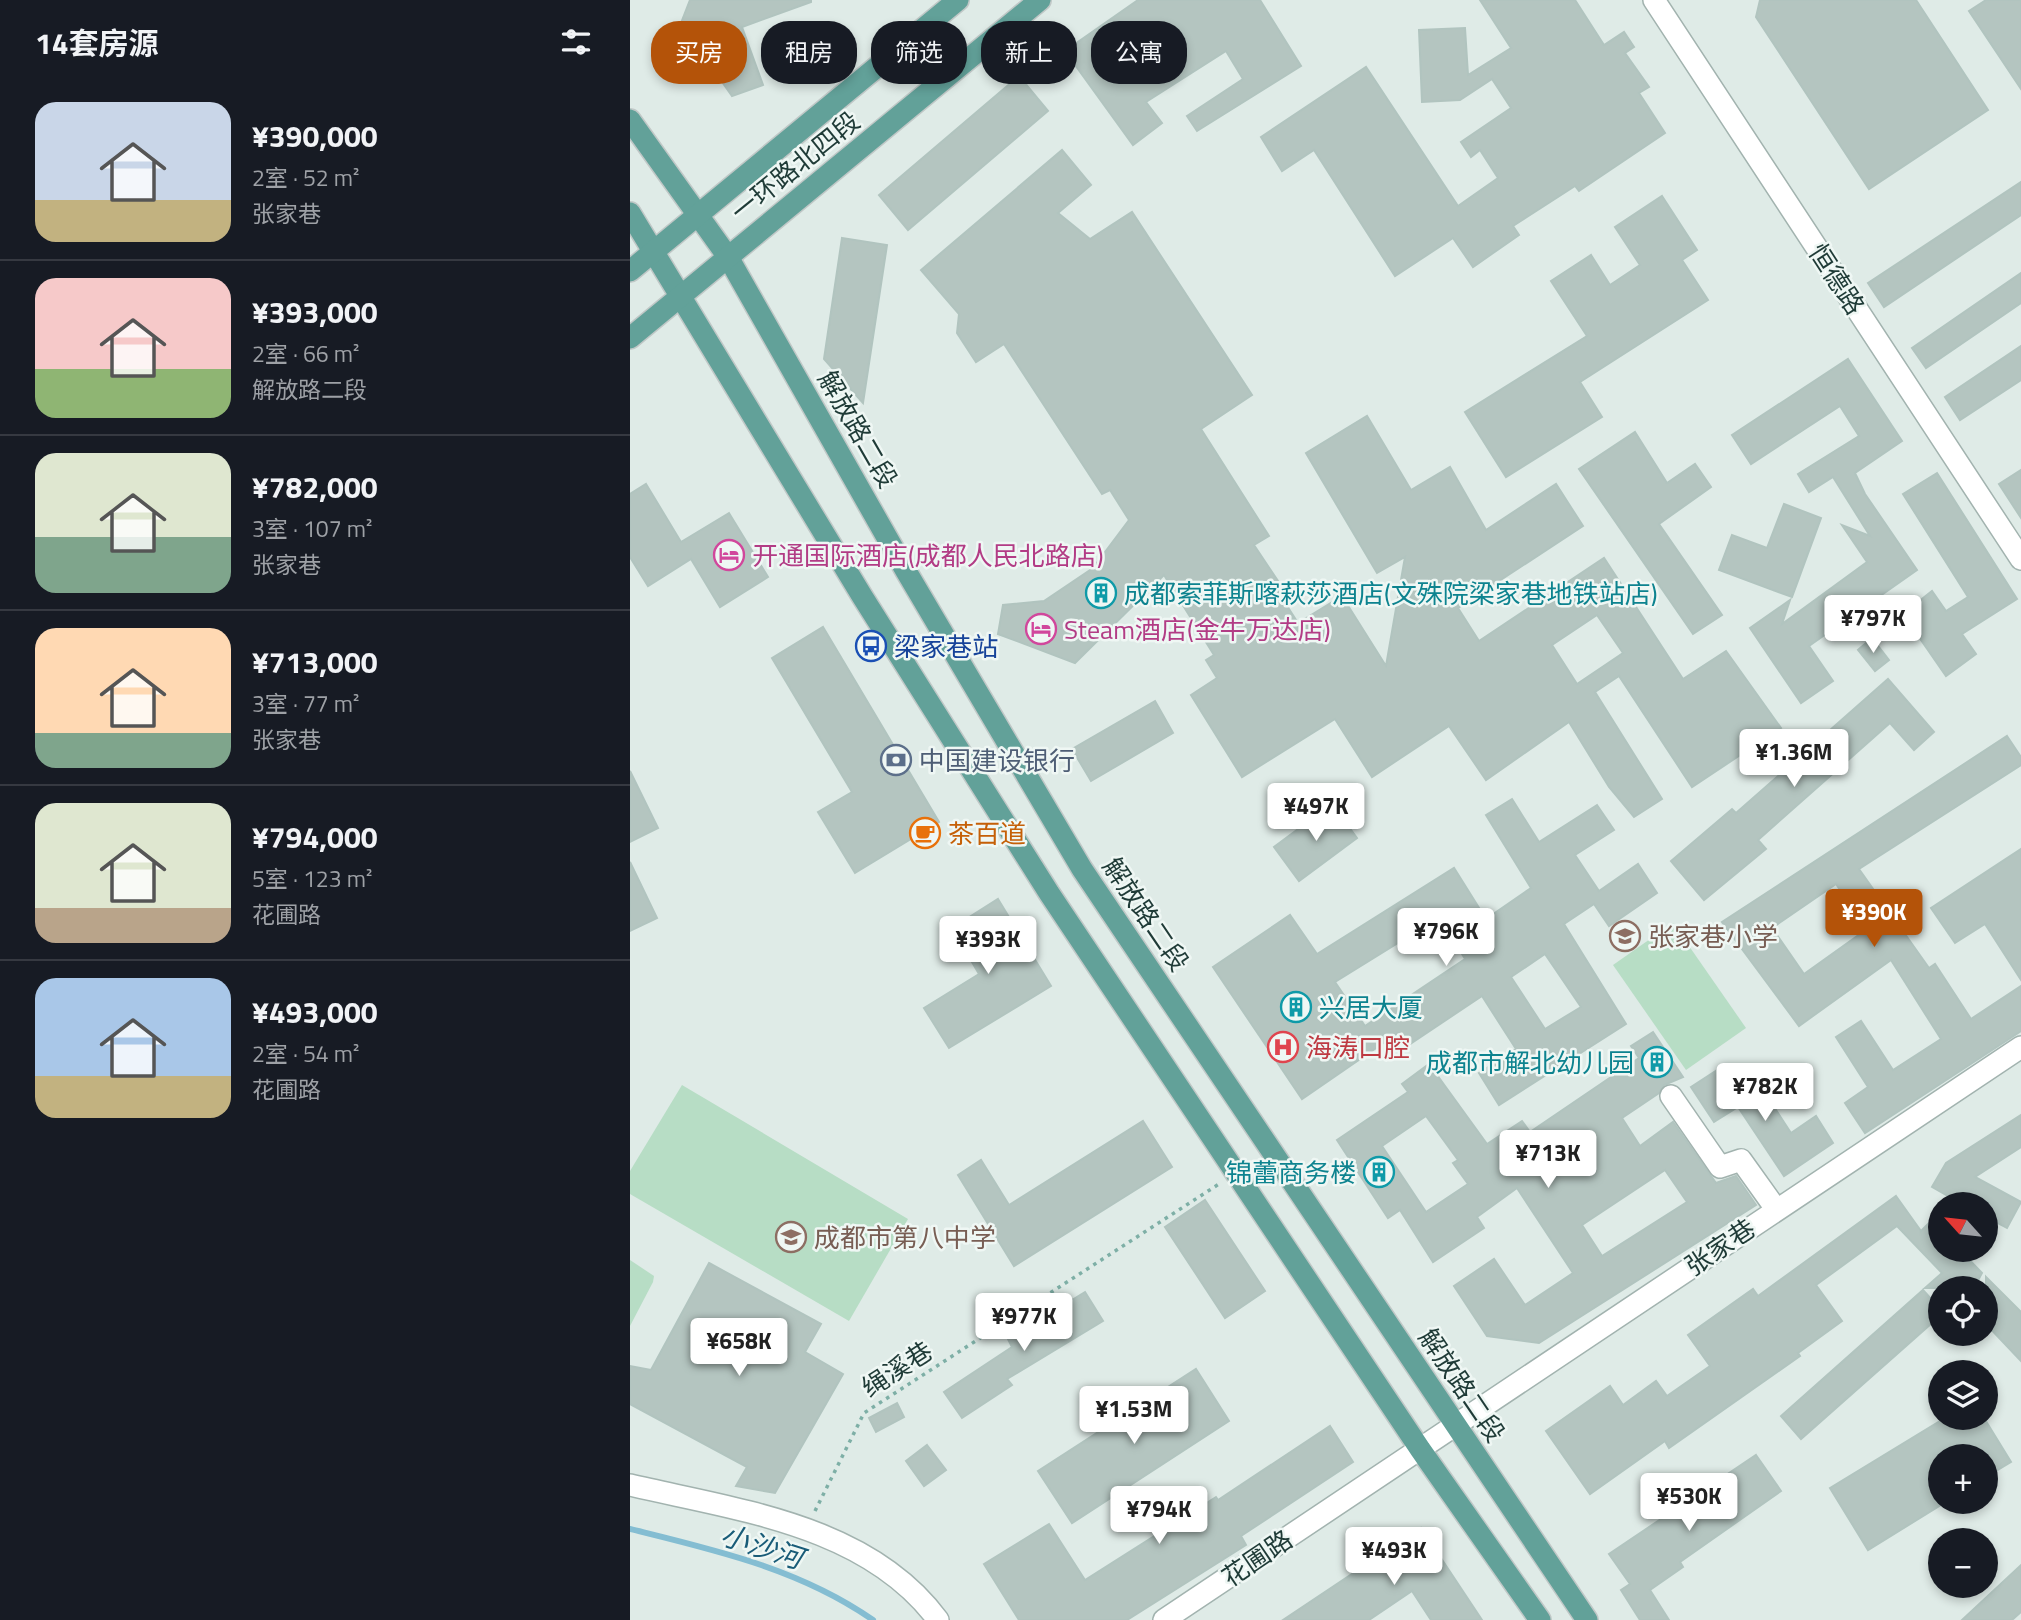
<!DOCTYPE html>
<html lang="zh">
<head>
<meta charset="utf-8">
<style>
	:root { --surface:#171b24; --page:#20242c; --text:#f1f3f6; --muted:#9ea1a6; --line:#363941; --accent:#b45309 }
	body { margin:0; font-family:"Titillium Web","Noto Sans SC",sans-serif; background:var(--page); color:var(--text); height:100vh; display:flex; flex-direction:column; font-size:26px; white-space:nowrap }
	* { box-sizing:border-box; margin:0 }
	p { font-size:23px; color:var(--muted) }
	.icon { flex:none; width:38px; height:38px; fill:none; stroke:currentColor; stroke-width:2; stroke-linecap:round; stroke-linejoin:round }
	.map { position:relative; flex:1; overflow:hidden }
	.panel { display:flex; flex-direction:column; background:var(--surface); width:630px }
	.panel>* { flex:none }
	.banner { position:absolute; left:21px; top:21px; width:665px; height:63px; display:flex; gap:14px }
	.needle { width:46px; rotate:297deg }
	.buttons { position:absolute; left:1298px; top:1192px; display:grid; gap:14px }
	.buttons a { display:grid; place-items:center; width:70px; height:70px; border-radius:50%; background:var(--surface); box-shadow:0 4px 10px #0003; font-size:35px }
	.price { position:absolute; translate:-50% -60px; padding:0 16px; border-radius:7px; background:#fff; color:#222; font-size:23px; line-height:46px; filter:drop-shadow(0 2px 4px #0008) }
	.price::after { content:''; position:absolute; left:50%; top:42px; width:21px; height:16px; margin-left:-10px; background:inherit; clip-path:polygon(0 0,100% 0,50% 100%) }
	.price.selected { background:var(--accent); color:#fff }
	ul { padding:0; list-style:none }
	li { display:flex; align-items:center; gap:21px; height:175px; padding:0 35px }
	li+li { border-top:2px solid var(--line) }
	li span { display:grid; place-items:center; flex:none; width:196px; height:140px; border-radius:21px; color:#555 }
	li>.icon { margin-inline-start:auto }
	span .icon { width:84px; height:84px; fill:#fffc; stroke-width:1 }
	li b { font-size:30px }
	h2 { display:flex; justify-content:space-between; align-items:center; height:84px; padding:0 35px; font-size:30px }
	.chip { padding:0 24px; border-radius:28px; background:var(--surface); box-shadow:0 4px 10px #0003; font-size:24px; line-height:63px }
	.chip.selected { background:var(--accent); color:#fff }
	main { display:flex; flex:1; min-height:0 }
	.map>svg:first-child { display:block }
	.green { fill:#b7ddc5 }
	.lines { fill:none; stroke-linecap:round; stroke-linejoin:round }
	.stream { stroke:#84bdd2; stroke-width:6 }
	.building { fill:#b4c5c0; stroke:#b1c4bf; stroke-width:2; fill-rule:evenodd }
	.minor-casing { stroke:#a2b3af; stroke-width:24 }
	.major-casing { stroke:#c0c8c7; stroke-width:24 }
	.path { stroke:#7eafa6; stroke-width:3.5; stroke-dasharray:3.5 5; stroke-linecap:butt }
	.minor { stroke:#fff; stroke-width:21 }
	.major { stroke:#62a199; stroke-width:21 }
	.labels { text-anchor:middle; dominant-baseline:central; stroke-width:5; stroke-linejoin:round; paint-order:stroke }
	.street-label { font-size:26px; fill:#1f3b37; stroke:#eff7f4 }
	.hotel-label { font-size:26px; fill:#b23c85; stroke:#eff7f4; text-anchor:start }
	.culture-label { font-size:26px; fill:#0d838f; stroke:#eff7f4; text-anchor:start }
	.transit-label { font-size:26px; fill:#164399; stroke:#eff7f4; text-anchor:start }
	.service-label { font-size:26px; fill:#4e5e75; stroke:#eff7f4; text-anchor:start }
	.food-label { font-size:26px; fill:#c56008; stroke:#eff7f4; text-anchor:start }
	.education-label { font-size:26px; fill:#785e54; stroke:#eff7f4; text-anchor:start }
	.health-label { font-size:26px; fill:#be3a42; stroke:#eff7f4; text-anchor:start }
	.water-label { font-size:28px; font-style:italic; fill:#195c78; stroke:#eff7f4 }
</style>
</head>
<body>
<main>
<section class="panel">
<h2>14套房源<svg class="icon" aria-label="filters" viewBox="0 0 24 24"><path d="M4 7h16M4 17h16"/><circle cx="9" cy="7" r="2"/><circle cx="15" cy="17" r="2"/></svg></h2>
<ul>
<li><span style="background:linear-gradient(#c9d6e8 70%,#c2b280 0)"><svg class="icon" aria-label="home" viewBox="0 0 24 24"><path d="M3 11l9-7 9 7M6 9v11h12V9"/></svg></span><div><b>¥390,000</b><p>2室 · 52 m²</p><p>张家巷</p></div></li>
<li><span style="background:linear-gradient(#f6c9c9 65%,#8fb573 0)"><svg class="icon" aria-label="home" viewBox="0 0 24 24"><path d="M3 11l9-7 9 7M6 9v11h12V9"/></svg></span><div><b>¥393,000</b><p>2室 · 66 m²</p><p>解放路二段</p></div></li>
<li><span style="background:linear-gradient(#dfe7d0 60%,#7fa58c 0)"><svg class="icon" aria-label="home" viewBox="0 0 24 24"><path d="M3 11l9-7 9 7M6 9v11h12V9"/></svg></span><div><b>¥782,000</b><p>3室 · 107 m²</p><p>张家巷</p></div></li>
<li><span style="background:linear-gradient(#ffd9b3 75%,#7fa58c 0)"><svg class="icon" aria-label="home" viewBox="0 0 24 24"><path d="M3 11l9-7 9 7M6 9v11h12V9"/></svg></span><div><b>¥713,000</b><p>3室 · 77 m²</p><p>张家巷</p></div></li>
<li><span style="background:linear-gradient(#dfe7d0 75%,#b9a48a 0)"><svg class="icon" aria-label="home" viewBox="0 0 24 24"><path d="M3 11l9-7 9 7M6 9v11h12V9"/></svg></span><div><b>¥794,000</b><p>5室 · 123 m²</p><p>花圃路</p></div></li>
<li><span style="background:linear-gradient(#a9c7e8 70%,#c2b280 0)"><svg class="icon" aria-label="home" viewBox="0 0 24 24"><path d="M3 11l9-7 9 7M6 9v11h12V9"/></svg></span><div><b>¥493,000</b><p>2室 · 54 m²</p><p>花圃路</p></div></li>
</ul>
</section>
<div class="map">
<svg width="1391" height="1620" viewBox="0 0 1391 1620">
	<rect width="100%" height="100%" fill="#dfebe7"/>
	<g class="green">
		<polygon points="1043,923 1116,1028 1056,1070 983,965"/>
		<polygon points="52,1085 278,1219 219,1321 0,1194 0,1171"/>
		<polygon points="0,1260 24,1276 23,1282 0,1326"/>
	</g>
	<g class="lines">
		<path class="stream" d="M 0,1529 C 85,1550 170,1569 243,1620"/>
	</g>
	<g class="building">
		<polygon points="60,0 181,0 181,2 112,27 133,85 102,96 51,23"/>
		<polygon points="508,0 630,0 671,66 567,131 557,116 613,79 596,51 516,102 532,123 503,145 435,51"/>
		<polygon points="850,0 945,0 974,45 994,32 1004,47 995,53 1019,87 1009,93 1035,133 949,191 945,186 883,226 889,235 843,267 823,238 765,276 684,150 652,171 631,137 736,67 828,206 868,178 850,150 841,157 831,142 881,108 862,79 830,100 792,102 789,30 835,28 838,75 881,48"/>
		<polygon points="1130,0 1286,0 1358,110 1239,189 1126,17"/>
		<polygon points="1356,0 1391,0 1391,89 1339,11"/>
		<polygon points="389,76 418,111 278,230 249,195"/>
		<path d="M 432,150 L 461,185 L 428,213 L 460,239 L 502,212 L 622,395 L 571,429 L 639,536 L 624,545 L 648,581 L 643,584 L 668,623 L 712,596 L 756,666 L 775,557 L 747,573 L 676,453 L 737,416 L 781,490 L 820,467 L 856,530 L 926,484 L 953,526 L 828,608 L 849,641 L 974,558 L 1053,679 L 1096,651 L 1151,728 L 1062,787 L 989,676 L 965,692 L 1032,799 L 1004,817 L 979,787 L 939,722 L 856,780 L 819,726 L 742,777 L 705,719 L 612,777 L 561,695 L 587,678 L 576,660 L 584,655 L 534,575 L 445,663 L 368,634 L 373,605 L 414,601 L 463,568 L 499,520 L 480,490 L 472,494 L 374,344 L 346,362 L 327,333 L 329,314 L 291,270 ZM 967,615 L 993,653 L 947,684 L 922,645 Z"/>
		<polygon points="1391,182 1391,215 1254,307 1238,283"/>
		<polygon points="1032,196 1067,250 1052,260 1078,300 950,382 972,417 876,477 835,412 957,336 921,281 961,255 980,285 1010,265 985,227"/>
		<polygon points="212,238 257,245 233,403 194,359"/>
		<polygon points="1391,273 1391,303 1296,368 1282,348"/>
		<polygon points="1391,346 1391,380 1330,420 1315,397"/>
		<polygon points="1218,359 1272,441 1225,473 1235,494 1287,570 1179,646 1203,681 1171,703 1120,628 1160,600 1152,624 1237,562 1212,525 1240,536 1203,477 1179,492 1168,474 1229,436 1210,406 1121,464 1102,435"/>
		<polygon points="1005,432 1037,483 1065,464 1081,487 1029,524 1092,615 1063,634 949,469"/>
		<polygon points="1391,470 1391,518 1369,484"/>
		<polygon points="1307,473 1387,599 1332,634 1346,654 1316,676 1273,614 1302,591 1316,611 1338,597 1273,494"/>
		<polygon points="16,484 51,542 99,513 138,577 90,607 61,559 18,586 0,557 0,494"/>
		<polygon points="1154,504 1191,518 1162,597 1089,570 1102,535 1137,548"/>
		<polygon points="193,627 309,822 225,873 188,812 222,792 142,658"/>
		<polygon points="1242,638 1259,660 1245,671 1228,650"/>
		<polygon points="1258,679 1304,732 1284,750 1260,723 1128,840 1136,849 1074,900 1041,861 1102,809 1106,813"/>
		<polygon points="525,701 543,733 461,781 442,749"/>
		<path d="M 1377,736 L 1391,757 L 1391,765 L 1229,869 L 1299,968 L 1305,964 L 1341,1019 L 1391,986 L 1391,1031 L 1235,1133 L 1215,1103 L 1238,1087 L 1206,1037 L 1231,1021 L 1263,1070 L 1311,1039 L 1261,960 L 1169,1026 L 1092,922 ZM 1206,884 L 1237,929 L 1174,974 L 1142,928 Z"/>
		<polygon points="0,771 28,828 0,842"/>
		<path d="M 882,799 L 909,842 L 967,805 L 984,830 L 945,855 L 969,891 L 1008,864 L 1027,893 L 979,926 L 964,904 L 934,924 L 996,1024 L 869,1105 L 849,1073 L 886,1049 L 852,996 L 777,1046 L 768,1033 L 672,1099 L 583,967 L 660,915 L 687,954 L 824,868 L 856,919 L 901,888 L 856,815 ZM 810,917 L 835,959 L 735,1026 L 705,982 ZM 915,954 L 951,1007 L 915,1029 L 881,977 Z"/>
		<polygon points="702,804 727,838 669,881 644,847"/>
		<polygon points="1391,849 1391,980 1355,924 1325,943 1301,908"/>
		<polygon points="0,862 27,918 0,931"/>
		<polygon points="368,899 421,986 319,1048 294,1008 349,974 322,928"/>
		<path d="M 1023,1032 L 1053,1077 L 1034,1085 L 1029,1093 L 992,1118 L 1010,1146 L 1043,1122 L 1086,1183 L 1106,1176 L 1126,1205 L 909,1343 L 857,1336 L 824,1286 L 864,1259 L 895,1305 L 943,1273 L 887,1188 L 847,1217 L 854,1228 L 803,1262 L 770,1210 L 758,1218 L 707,1140 L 778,1092 L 772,1084 L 799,1064 L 857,1144 L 892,1121 L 900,1132 L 1009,1058 L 1001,1046 ZM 796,1116 L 828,1160 L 823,1163 L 838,1184 L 796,1212 L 752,1146 ZM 1035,1170 L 1057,1202 L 972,1256 L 952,1225 Z"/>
		<polygon points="1087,1070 1109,1102 1131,1087 1161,1133 1186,1116 1203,1143 1154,1176 1108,1107 1084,1122 1061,1087"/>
		<polygon points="1391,1115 1391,1147 1345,1177 1391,1202 1377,1228 1356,1217 1356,1204 1332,1204 1302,1187 1316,1163"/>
		<polygon points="513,1121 542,1167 384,1266 328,1175 351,1160 379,1205"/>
		<polygon points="1266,1196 1291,1231 1302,1220 1311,1230 1311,1250 1330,1250 1352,1273 1344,1288 1295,1288 1312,1273 1267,1226 1186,1285 1212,1321 1168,1353 1170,1356 1039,1448 1035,1441 960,1494 916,1431 980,1386 993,1405 1026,1381 1037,1396 1080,1366 1058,1335 1123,1289 1128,1296"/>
		<polygon points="575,1200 635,1291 595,1318 535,1227"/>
		<polygon points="79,1263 191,1324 175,1352 213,1374 145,1493 106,1486 117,1467 0,1404 0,1366 21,1370"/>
		<polygon points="1356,1277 1391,1312 1391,1361 1356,1324"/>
		<polygon points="1293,1290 1311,1310 1311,1315 1171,1439 1151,1416"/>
		<polygon points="455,1292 473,1321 377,1379 382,1385 332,1418 314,1392 382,1347 378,1339"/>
		<polygon points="566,1369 599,1421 442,1523 408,1471"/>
		<polygon points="267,1403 274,1417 246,1432 239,1418"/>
		<polygon points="1315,1418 1354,1418 1381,1462 1356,1477 1356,1456 1311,1456 1311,1505 1238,1550 1200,1488"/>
		<polygon points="700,1426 723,1462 611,1536 616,1545 497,1620 389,1620 354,1564 419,1524 455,1580 586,1497 588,1500"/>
		<polygon points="297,1445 316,1470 294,1486 276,1461"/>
		<polygon points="1126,1455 1151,1491 1050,1562 1053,1567 1020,1590 1039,1620 1010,1620 991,1590 1000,1584 979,1554"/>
		<polygon points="791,1528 852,1620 801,1620 782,1591 739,1620 653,1620"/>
		<polygon points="1391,1565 1391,1612 1382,1620 1332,1620"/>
	</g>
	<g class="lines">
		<g class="minor-casing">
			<g id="minor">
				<polyline points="1024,0 1391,559"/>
				<polyline points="1041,1096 1090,1167 1111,1160 1146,1209"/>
				<path d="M 0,1485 C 107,1510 238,1525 308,1620"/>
				<polyline points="534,1620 1391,1047"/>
			</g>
		</g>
		<g class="major-casing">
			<g id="major">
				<polyline points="0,120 98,257 276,571 452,869 957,1620"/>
				<polyline points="0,213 232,596 419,893 790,1449 910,1620"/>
				<polyline points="0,271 328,0"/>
				<polyline points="0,338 410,0"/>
			</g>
		</g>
		<polyline class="path" points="185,1511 234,1413 589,1184"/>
		<use href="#minor" class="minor"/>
		<use href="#major" class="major"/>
	</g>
	<defs>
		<g id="hotel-ring" transform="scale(1.575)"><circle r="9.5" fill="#eff7f4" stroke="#d1479c" stroke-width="1.5"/><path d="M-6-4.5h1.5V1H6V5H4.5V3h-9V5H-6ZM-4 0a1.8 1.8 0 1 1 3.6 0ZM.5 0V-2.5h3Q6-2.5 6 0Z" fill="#d1479c"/></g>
		<g id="building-ring" transform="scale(1.575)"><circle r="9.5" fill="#eff7f4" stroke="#0f9aa8" stroke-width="1.5"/><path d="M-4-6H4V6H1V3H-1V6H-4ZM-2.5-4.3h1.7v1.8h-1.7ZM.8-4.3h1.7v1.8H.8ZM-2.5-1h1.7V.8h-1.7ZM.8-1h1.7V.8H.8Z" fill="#0f9aa8"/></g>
		<g id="bus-ring" transform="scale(1.575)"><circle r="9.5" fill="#eff7f4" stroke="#1a4fb4" stroke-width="1.5"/><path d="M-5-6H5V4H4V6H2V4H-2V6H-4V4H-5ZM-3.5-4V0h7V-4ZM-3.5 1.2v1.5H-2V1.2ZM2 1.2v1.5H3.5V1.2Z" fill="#1a4fb4"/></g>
		<g id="bank-ring" transform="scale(1.575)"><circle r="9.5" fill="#eff7f4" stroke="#5c6f8a" stroke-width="1.5"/><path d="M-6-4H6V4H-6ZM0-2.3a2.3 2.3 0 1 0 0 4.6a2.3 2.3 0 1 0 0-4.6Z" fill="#5c6f8a"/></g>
		<g id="cafe-ring" transform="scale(1.575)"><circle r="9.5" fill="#eff7f4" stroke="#e8710a" stroke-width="1.5"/><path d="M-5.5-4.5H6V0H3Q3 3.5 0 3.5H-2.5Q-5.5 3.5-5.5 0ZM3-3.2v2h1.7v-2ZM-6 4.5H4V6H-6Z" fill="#e8710a"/></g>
		<g id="school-ring" transform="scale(1.575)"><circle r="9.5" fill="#eff7f4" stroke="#8d6e63" stroke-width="1.5"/><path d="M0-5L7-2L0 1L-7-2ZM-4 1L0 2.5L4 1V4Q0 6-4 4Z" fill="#8d6e63"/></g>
		<g id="hospital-ring" transform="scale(1.575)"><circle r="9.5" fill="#eff7f4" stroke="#e0444e" stroke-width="1.5"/><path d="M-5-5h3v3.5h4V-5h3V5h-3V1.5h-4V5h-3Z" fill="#e0444e"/></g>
	</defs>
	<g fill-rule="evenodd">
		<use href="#hotel-ring" x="99" y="555"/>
		<use href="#building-ring" x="471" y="593"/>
		<use href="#hotel-ring" x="411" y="629"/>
		<use href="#bus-ring" x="241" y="646"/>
		<use href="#bank-ring" x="266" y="760"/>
		<use href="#cafe-ring" x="295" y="833"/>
		<use href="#school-ring" x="995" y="936"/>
		<use href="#building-ring" x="666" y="1007"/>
		<use href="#hospital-ring" x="653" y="1047"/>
		<use href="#building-ring" x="1027" y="1062"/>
		<use href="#building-ring" x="749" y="1172"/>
		<use href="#school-ring" x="161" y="1237"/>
	</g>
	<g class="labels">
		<g class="street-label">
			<text transform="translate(165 166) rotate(-39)">一环路北四段</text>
			<text transform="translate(1207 279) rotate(57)">恒德路</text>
			<text transform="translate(228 429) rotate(60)">解放路二段</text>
			<text transform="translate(516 914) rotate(56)">解放路二段</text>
			<text transform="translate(1090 1247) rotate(-34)">张家巷</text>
			<text transform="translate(267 1369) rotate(-33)">绳溪巷</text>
			<text transform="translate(832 1385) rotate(56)">解放路二段</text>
			<text transform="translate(627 1558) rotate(-34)">花圃路</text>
		</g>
		<g class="hotel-label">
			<text x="122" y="555">开通国际酒店(成都人民北路店)</text>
			<text x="434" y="629">Steam酒店(金牛万达店)</text>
		</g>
		<g class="culture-label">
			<text x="494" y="593">成都索菲斯喀萩莎酒店(文殊院梁家巷地铁站店)</text>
			<text x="689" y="1007">兴居大厦</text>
			<text x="1004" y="1062" text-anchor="end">成都市解北幼儿园</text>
			<text x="726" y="1172" text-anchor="end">锦蕾商务楼</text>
		</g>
		<g class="transit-label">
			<text x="264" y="646">梁家巷站</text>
		</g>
		<g class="service-label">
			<text x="289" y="760">中国建设银行</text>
		</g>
		<g class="food-label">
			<text x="318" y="833">茶百道</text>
		</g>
		<g class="education-label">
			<text x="1018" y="936">张家巷小学</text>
			<text x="184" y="1237">成都市第八中学</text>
		</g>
		<g class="health-label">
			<text x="676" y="1047">海涛口腔</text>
		</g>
		<g class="water-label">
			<text transform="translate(132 1546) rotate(18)">小沙河</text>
		</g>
	</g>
</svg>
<div class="buttons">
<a><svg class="needle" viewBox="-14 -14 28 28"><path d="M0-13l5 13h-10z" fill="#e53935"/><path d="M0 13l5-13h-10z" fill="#9ea1a6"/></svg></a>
<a><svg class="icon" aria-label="locate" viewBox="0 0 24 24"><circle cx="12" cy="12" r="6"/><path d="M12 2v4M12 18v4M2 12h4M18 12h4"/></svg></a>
<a><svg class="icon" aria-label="layers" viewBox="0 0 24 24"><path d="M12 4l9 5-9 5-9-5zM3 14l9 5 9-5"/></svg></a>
<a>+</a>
<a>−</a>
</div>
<b class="price" style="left:1243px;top:655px">¥797K</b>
<b class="price" style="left:1164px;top:789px">¥1.36M</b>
<b class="price" style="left:686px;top:843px">¥497K</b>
<b class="price selected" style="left:1244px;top:949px">¥390K</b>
<b class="price" style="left:816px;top:968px">¥796K</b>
<b class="price" style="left:358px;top:976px">¥393K</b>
<b class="price" style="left:1135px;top:1123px">¥782K</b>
<b class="price" style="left:918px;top:1190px">¥713K</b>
<b class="price" style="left:394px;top:1353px">¥977K</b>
<b class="price" style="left:109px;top:1378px">¥658K</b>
<b class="price" style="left:504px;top:1446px">¥1.53M</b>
<b class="price" style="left:1059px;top:1533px">¥530K</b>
<b class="price" style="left:529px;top:1546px">¥794K</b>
<b class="price" style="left:764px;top:1587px">¥493K</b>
<div class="banner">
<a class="chip selected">买房</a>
<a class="chip">租房</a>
<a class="chip">筛选</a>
<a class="chip">新上</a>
<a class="chip">公寓</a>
</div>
</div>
</main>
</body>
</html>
